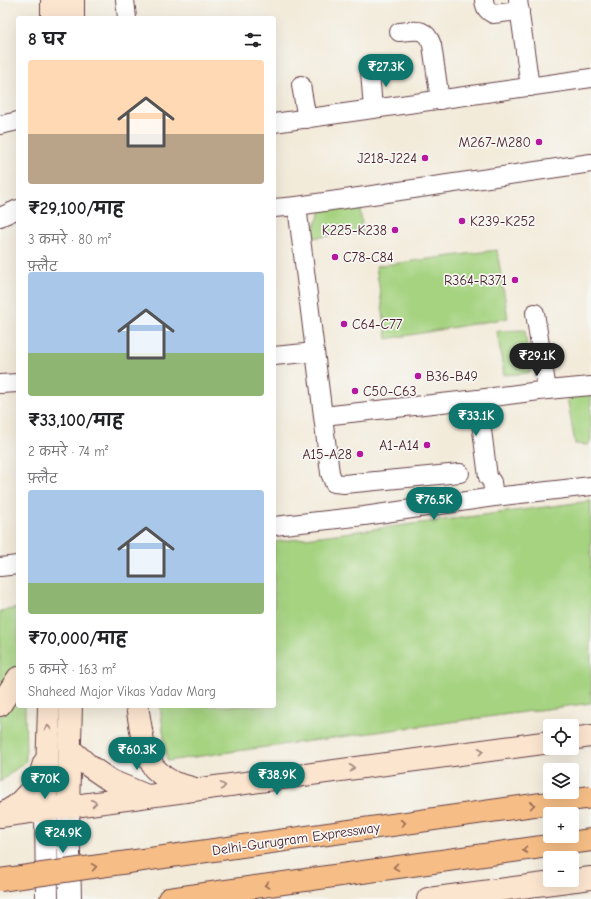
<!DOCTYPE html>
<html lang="hi">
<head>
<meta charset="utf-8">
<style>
	:root { --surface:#fff; --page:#f6f6f6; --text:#202124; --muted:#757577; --accent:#0f766e }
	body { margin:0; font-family:"Comic Neue","Playpen Sans Deva",sans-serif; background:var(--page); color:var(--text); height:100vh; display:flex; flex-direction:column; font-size:15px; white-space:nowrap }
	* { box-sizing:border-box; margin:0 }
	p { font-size:13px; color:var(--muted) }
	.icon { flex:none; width:22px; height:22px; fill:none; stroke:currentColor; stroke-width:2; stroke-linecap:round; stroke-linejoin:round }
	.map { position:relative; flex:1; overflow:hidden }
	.sheet { position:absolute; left:16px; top:16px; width:260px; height:692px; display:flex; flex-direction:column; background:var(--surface); border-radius:4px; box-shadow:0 4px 16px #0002 }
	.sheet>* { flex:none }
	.fabs { position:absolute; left:543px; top:719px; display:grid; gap:8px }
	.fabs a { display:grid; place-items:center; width:36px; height:36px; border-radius:4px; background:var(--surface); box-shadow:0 4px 16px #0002; font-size:20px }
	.price { position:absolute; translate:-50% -34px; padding:0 9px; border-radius:14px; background:var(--accent); color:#fff; font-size:13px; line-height:26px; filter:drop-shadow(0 1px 2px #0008) }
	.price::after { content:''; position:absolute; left:50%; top:24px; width:12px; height:9px; margin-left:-6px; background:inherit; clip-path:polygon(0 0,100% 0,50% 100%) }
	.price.current { background:#222; color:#fff }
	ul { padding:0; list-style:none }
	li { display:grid; align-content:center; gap:8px; height:212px; padding:0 12px }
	li span { display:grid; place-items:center; height:124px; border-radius:4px; color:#555 }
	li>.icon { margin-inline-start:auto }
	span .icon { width:72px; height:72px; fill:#fffc; stroke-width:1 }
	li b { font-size:17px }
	h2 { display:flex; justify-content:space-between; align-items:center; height:48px; padding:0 12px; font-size:17px }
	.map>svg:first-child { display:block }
	.green { fill:#a5d380; stroke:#787956 }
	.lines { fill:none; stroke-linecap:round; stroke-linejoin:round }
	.minor-casing { stroke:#633e45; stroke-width:20 }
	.tertiary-casing { stroke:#633e45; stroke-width:24 }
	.secondary-casing { stroke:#633e45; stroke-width:24 }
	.motorway-casing { stroke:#633e45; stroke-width:24 }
	.minor { stroke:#fff; stroke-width:18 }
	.tertiary { stroke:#fff; stroke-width:22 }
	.secondary { stroke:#fbe5cf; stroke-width:22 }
	.motorway { stroke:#f6be86; stroke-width:22 }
	.motorway-bridge-casing { stroke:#633e45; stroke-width:24; stroke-linecap:butt }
	.motorway-bridge { stroke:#f6be86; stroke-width:22 }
	.oneway { stroke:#a2827d }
	.oneway2 { stroke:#976754 }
	.poi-dot { fill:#b5179e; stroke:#f6f6f2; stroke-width:1.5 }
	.labels { text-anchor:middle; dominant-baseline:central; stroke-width:3.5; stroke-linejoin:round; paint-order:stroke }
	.poi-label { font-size:14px; fill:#4a1f2b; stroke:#f6f6f2; text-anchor:end }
	.street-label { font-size:14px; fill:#4a1f2b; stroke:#f6f6f2 }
</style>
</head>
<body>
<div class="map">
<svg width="591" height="899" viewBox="0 0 591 899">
	<rect width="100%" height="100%" fill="#f6f6f2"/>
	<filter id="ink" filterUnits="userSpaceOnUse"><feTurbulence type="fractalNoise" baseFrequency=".025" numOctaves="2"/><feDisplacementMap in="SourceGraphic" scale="8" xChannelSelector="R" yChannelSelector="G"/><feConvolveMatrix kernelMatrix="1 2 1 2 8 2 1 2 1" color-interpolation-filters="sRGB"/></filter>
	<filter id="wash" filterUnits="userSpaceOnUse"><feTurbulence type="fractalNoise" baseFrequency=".012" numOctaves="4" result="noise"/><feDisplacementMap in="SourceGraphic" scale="16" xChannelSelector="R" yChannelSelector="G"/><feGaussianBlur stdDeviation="0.9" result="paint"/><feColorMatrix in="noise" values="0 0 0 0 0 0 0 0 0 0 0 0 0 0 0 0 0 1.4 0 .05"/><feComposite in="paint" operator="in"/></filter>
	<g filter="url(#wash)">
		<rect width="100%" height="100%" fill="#f3ebda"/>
		<g class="green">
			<polygon points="359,201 363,232 310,238 323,206"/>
			<polygon points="497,250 508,318 387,339 376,266"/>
			<polygon points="525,330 530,373 504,375 497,331"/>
			<polygon points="591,394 591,440 588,445 575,444 567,397"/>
			<polygon points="591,501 591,703 237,751 167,761 160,706 274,706 274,542"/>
			<polygon points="18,608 18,706 25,706 26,761 0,782 0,611"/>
		</g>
	</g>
	<g filter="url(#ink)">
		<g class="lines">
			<g class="minor-casing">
				<g id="minor">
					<polyline points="125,0 127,18"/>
					<path d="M 484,0 C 485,7 486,10 493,14 L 520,11"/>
					<polyline points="518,0 530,87"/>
					<path d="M 399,32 C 415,31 425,26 432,45 L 440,100"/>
					<polyline points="370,71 373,109"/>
					<polyline points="301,85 307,119"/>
					<polyline points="274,123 591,78"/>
					<polyline points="0,125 18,121"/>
					<polyline points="591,163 297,206 323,416 478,399 547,390 591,386"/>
					<polyline points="274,208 297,206"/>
					<polyline points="0,217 18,209"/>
					<polyline points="535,313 547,390"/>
					<polyline points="274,356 315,352"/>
					<polyline points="0,384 18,383"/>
					<polyline points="478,399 488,477 492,482 494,497"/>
					<polyline points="323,416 330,473 334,483 344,484 460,473"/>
					<polyline points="274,526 364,516 494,497 591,486"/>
					<polyline points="0,567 18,565"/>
				</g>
			</g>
			<g class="tertiary-casing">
				<g id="tertiary">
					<polyline points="68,807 70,899"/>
					<polyline points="46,809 47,899"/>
				</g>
			</g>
			<g class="secondary-casing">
				<g id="secondary">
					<polyline points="52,18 52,0"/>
					<polyline points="73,18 73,0"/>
					<polyline points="0,705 18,678"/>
					<polyline points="137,706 144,748 154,768 164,777 174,783 192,788"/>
					<polyline points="572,739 591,736"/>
					<polyline points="70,749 89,766 111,781 147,796"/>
					<polyline points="68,807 71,706"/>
					<polyline points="46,809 49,706"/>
					<polyline points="1,815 17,805 32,789 40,776 44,763"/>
					<polyline points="0,816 550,742"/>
					<polyline points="428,899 591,878"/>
				</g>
			</g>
			<g class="motorway-casing">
				<polyline id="motorway" points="169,899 591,840"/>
			</g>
			<use href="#minor" class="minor"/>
			<use href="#tertiary" class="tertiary"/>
			<use href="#secondary" class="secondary"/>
			<use href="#motorway" class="motorway"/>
			<g class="motorway-bridge-casing">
				<polyline id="motorway-bridge" points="0,880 591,797"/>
			</g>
			<use href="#motorway-bridge" class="motorway-bridge"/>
		</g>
		<defs><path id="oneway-chevron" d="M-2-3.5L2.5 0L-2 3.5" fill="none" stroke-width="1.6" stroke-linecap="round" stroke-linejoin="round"/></defs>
		<g class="oneway">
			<use href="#oneway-chevron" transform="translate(48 728) rotate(-89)"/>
			<use href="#oneway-chevron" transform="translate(481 751) rotate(-8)"/>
			<use href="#oneway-chevron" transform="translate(352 768) rotate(-8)"/>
			<use href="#oneway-chevron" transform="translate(223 786) rotate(-8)"/>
			<use href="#oneway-chevron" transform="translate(94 803) rotate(-8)"/>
		</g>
		<g class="oneway2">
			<use href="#oneway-chevron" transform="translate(532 805) rotate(-8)"/>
			<use href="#oneway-chevron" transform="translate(403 823) rotate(-8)"/>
			<use href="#oneway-chevron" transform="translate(525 850) rotate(172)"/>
			<use href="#oneway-chevron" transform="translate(94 867) rotate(-8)"/>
			<use href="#oneway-chevron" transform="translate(396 867) rotate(172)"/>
			<use href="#oneway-chevron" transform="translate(267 885) rotate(172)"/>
		</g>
	</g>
	<g class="poi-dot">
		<circle cx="539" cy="142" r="4"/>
		<circle cx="425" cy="158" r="4"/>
		<circle cx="462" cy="221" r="4"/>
		<circle cx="395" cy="230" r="4"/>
		<circle cx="335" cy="257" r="4"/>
		<circle cx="515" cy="280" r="4"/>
		<circle cx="344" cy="324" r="4"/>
		<circle cx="418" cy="376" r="4"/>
		<circle cx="355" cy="391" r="4"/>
		<circle cx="427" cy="445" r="4"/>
		<circle cx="360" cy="454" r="4"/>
	</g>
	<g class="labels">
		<g class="poi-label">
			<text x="531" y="142">M267-M280</text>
			<text x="417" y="158">J218-J224</text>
			<text x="470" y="221" text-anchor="start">K239-K252</text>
			<text x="387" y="230">K225-K238</text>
			<text x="343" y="257" text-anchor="start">C78-C84</text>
			<text x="507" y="280">R364-R371</text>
			<text x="352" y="324" text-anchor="start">C64-C77</text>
			<text x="426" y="376" text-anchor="start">B36-B49</text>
			<text x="363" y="391" text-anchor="start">C50-C63</text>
			<text x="419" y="445">A1-A14</text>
			<text x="352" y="454">A15-A28</text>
		</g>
		<g class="street-label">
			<text transform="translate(296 839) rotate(-8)">Delhi-Gurugram Expressway</text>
		</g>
	</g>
</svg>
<div class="fabs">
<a><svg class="icon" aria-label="locate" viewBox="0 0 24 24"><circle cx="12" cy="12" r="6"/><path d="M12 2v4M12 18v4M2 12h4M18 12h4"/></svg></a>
<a><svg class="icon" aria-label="layers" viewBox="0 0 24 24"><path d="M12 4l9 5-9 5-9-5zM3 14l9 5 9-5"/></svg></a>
<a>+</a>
<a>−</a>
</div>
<b class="price" style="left:386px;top:88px">₹27.3K</b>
<b class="price current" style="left:537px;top:377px">₹29.1K</b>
<b class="price" style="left:476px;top:437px">₹33.1K</b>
<b class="price" style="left:434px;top:521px">₹76.5K</b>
<b class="price" style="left:137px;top:771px">₹60.3K</b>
<b class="price" style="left:277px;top:796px">₹38.9K</b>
<b class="price" style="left:45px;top:800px">₹70K</b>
<b class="price" style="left:63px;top:854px">₹24.9K</b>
<section class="sheet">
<h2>8 घर<svg class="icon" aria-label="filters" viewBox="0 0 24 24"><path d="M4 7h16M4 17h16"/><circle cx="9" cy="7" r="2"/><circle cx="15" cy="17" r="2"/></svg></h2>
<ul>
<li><span style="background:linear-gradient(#ffd9b3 60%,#b9a48a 0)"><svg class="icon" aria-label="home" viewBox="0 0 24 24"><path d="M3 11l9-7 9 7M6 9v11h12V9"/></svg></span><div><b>₹29,100/माह</b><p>3 कमरे · 80 m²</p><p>फ़्लैट</p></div></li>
<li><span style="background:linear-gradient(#a9c7e8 65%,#8fb573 0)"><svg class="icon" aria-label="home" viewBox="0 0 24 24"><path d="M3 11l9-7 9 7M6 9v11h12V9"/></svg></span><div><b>₹33,100/माह</b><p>2 कमरे · 74 m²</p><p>फ़्लैट</p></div></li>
<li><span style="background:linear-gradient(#a9c7e8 75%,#8fb573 0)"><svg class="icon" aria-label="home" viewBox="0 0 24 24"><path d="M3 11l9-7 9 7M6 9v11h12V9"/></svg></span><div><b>₹70,000/माह</b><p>5 कमरे · 163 m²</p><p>Shaheed Major Vikas Yadav Marg</p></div></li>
</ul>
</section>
</div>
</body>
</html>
